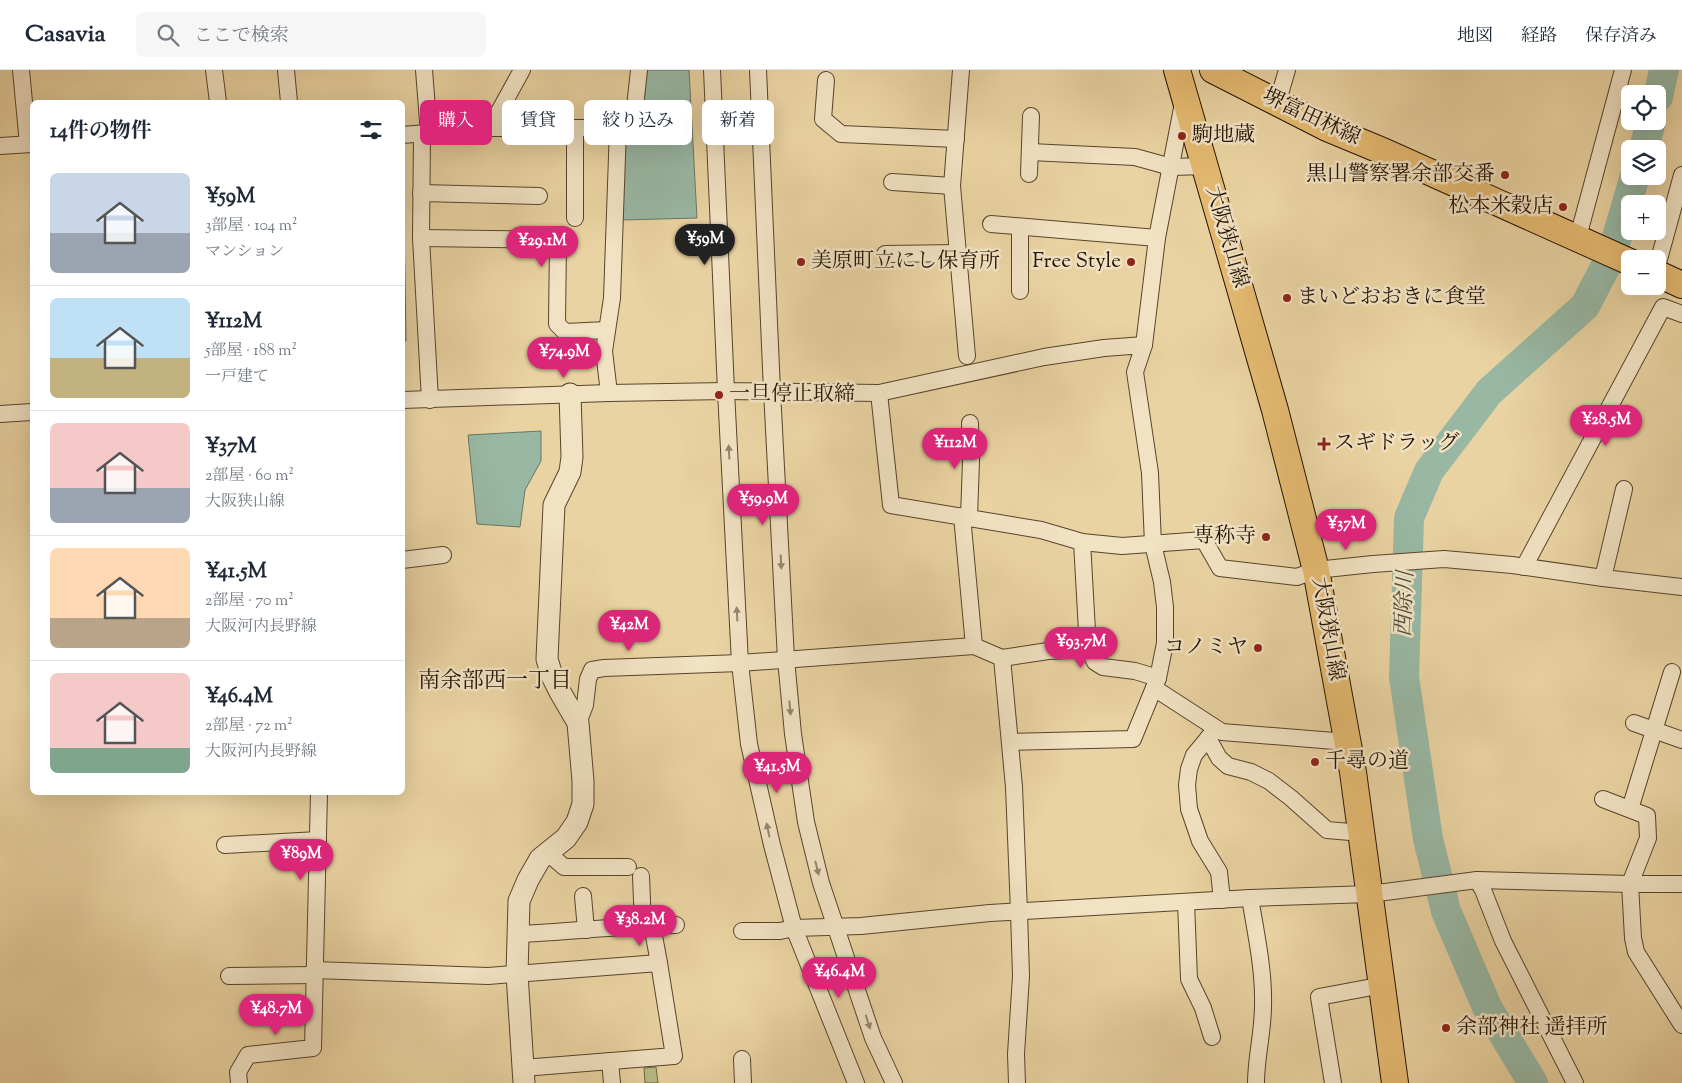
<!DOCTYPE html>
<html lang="ja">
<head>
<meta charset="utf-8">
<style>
	:root { --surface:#fff; --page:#f6f6f7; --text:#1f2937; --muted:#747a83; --line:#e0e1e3; --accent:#db2777 }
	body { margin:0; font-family:"Sorts Mill Goudy","Noto Serif JP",serif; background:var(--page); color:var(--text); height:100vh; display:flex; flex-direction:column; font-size:19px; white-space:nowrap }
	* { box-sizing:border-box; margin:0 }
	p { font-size:16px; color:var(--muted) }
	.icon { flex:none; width:28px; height:28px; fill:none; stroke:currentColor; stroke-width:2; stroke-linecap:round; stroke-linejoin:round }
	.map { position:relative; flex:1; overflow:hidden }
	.panel { position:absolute; left:30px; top:30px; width:375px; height:695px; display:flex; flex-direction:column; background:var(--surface); border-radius:8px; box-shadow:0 5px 20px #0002 }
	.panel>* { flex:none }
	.hud { position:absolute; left:420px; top:30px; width:475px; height:45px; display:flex; gap:10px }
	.fabs { position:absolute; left:1621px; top:15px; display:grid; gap:10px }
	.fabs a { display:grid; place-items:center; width:45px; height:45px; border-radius:8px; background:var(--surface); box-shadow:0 5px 20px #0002; font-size:25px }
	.price { position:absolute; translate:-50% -42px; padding:0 11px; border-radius:18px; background:var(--accent); color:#fff; font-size:16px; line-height:32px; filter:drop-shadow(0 1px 2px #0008) }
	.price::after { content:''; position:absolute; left:50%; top:30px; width:15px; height:11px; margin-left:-8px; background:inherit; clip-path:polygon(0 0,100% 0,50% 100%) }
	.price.active { background:#222; color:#fff }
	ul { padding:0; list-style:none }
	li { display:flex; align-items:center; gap:15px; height:125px; padding:0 20px }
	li+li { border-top:1px solid var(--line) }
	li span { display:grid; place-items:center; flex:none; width:140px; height:100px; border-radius:8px; color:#555 }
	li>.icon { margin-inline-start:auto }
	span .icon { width:60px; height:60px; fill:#fffc; stroke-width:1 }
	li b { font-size:21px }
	h2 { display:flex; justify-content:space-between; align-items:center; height:60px; padding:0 20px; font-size:21px }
	.pill { padding:0 18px; border-radius:8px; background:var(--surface); box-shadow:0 5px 20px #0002; font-size:18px; line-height:45px }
	.pill.active { background:var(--accent); color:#fff }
	header { display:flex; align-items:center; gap:30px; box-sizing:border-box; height:70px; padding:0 25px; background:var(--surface); border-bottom:1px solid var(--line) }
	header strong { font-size:24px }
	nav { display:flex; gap:28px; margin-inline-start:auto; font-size:18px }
	.search { width:350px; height:45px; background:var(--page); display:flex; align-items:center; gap:12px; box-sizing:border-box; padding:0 18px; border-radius:8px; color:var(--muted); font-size:19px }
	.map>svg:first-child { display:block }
	.green { fill:#b6bc86; stroke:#6d6846 }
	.water { fill:#98b8a4; stroke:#6a7665 }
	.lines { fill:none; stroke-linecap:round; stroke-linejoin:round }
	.river { stroke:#98b8a4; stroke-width:30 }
	.minor-casing { stroke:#56442d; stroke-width:18 }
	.tertiary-casing { stroke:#56442d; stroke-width:23 }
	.primary-casing { stroke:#241406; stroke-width:28 }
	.minor { stroke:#f1e2c3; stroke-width:16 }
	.tertiary { stroke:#f1e2c3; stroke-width:21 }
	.primary { stroke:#e5ba71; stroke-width:26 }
	.oneway { fill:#95856e }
	.poi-dot { fill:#8f2418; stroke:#f1e2c3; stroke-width:2 }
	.labels { text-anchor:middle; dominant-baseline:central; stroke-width:5; stroke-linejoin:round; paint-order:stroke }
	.street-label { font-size:21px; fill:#241406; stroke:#f1e2c3 }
	.poi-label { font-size:21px; fill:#241406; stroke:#f1e2c3; text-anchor:start }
	.water-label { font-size:22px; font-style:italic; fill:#4d4d3d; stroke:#f1e2c3 }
	.neighbourhood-label { font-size:22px; fill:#241406; stroke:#f1e2c3 }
</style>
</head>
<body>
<header>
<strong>Casavia</strong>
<div class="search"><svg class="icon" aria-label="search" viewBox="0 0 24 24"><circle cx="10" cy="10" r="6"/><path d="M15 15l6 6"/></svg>ここで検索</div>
<nav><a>地図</a><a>経路</a><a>保存済み</a></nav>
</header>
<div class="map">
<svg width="1682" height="1013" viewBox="0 0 1682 1013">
	<rect width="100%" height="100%" fill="#ead3a2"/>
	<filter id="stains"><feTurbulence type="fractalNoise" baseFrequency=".004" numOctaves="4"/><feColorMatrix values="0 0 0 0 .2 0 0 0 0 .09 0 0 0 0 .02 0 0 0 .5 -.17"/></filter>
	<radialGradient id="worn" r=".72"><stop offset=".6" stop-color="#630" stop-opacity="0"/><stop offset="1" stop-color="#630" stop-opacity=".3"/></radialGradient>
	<g class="green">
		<polygon points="402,85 403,85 406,271 402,271"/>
		<polygon points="656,997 658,1013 645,1013 644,998"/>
	</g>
	<g class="water">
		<polygon points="646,0 689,0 697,148 622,150 625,59 640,52"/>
		<polygon points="541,361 541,391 525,420 520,457 477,454 468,365"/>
	</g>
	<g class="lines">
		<g class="river">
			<polyline points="1658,27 1664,0"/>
			<polyline points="1644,79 1651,51"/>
			<polyline points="1533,1013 1487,937 1446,841 1428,769 1404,607 1409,448 1429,401 1489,322 1585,236 1612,184 1635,106"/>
		</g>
		<g class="minor-casing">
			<g id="minor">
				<polyline points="21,0 28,74"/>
				<polyline points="214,0 218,32"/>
				<polyline points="286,0 289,32"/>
				<polyline points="424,0 429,64"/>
				<polyline points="712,0 726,321 879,323 1044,287 1104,278 1144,275 1135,302 1150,403 1153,474 1162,512 1165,537 1165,573 1158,608 1133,669 1010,672"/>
				<polyline points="758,0 772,321 786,589 793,664 806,752 821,813 873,968 894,1013"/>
				<polyline points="961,0 952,116 967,286"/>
				<polyline points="826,10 823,49 841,64 956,69"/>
				<polyline points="1277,34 1287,0"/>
				<polyline points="490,58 522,0"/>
				<polyline points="402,65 490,58 618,58 634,46 639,0"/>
				<polyline points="422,65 421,168 430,330"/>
				<polyline points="0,76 32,74"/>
				<polyline points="1030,82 1135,87 1171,97 1206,96"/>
				<polyline points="1029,104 1031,46"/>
				<polyline points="892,112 952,116"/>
				<polyline points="421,123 539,126"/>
				<polyline points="575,148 575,58"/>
				<polyline points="991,154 1157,168"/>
				<polyline points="1578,167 1623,0"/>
				<polyline points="421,168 558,170 557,254 565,262 607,260"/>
				<polyline points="885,184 958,183"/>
				<polyline points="1658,193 1682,105"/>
				<polyline points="1020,221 1020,157"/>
				<polyline points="1144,275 1157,168 1183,33"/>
				<polyline points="609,323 604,281 612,228 618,58"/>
				<polyline points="879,323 891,435 1041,460 1082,472 1122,476 1204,470 1220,498 1297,507 1316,500 1373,494 1444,489 1512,495 1603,508 1682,517"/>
				<polyline points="402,330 609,323 726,321 740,593 749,674 772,775 794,858 856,1013"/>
				<polyline points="0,344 32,342"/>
				<polyline points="962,446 974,576"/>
				<polyline points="969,447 971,391 970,353"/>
				<polyline points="1082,472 1088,579"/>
				<polyline points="402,490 443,485"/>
				<polyline points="1524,497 1663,237 1682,244"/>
				<polyline points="1603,508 1624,419"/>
				<polyline points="1002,588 1048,581 1088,579 1095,592 1103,597 1135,601 1158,608"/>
				<polyline points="1154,618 1222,662 1347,672"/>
				<polyline points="578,653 585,635 588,609 592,600 604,598 740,593 974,576 1002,588 1014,717 1019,842 1021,906 1016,984 1017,1013"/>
				<polyline points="1634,653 1682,670"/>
				<polyline points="1214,661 1194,685 1189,699 1187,715 1189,739 1200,771 1219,802 1222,830"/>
				<polyline points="1208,668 1219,688 1228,696 1251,702 1269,711 1291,728 1327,760 1362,763"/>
				<polyline points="1603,729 1647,746 1648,768 1630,814 1633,868 1636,882 1682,955"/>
				<polyline points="1630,739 1672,602"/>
				<polyline points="225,775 318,770"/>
				<polyline points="548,783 564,797 628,797"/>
				<polyline points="641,806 643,856"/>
				<polyline points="1477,810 1483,820 1503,871 1575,1013"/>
				<polyline points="583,826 586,860"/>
				<path d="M 1250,828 C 1256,864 1264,900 1263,936 C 1263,962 1256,987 1256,1013"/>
				<polyline points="1186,832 1189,909 1203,938 1212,967"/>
				<polyline points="652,855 659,893"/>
				<polyline points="742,861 780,861 794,858 861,856 990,843 1250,828 1370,824 1477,810 1630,814 1682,814"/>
				<path d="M 518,864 C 571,862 623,855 676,855"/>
				<polyline points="314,900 488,906 659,893 674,986 523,998"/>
				<polyline points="229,906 314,905"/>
				<polyline points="742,989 743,1013"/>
				<polyline points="610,991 612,1013"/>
				<polyline points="239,1013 238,1002 248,985 313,978 319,722"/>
				<polyline points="1333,1013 1319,927 1383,915"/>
			</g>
		</g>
		<g class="tertiary-casing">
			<polyline id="tertiary" points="524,1013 517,904 519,831 528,810 540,789 566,768 577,752 583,734 583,711 578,653 560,622 552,606 547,589 554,435 570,402 572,387 570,324"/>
		</g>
		<g class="primary-casing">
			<g id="primary">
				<polyline points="1177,0 1275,340 1316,500 1353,702 1395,1013"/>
				<polyline points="1213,0 1327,58 1385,82 1630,192"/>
				<polyline points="1658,204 1682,215"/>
			</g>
		</g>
		<use href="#minor" class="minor"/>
		<use href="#tertiary" class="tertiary"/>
		<use href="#primary" class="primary"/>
	</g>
	<defs><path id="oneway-solid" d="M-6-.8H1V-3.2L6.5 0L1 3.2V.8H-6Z" transform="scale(1.25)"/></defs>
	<g class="oneway">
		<use href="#oneway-solid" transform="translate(729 382) rotate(-93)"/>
		<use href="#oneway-solid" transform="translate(781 492) rotate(87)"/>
		<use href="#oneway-solid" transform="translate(737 544) rotate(-93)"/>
		<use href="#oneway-solid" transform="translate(790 638) rotate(85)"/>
		<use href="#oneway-solid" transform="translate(768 760) rotate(-102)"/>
		<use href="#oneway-solid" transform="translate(817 798) rotate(76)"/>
		<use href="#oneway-solid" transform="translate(868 952) rotate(72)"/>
	</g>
	<g class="poi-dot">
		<circle cx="1182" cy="66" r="5"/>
		<circle cx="1505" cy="105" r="5"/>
		<circle cx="1563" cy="137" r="5"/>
		<circle cx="801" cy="192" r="5"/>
		<circle cx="1131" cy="192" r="5"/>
		<circle cx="1287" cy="228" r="5"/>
		<circle cx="719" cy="325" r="5"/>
		<path d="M1321.5 366.5h5v5h5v5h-5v5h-5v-5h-5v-5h5z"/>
		<circle cx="1266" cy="467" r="5"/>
		<circle cx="1258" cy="578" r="5"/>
		<circle cx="1315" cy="692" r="5"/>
		<circle cx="1446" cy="958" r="5"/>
	</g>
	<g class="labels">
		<g class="street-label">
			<text transform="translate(1311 48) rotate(25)">堺富田林線</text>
			<text transform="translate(1226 167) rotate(74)">大阪狭山線</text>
			<text transform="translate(1327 559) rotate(80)">大阪狭山線</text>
		</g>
		<g class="poi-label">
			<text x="1192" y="66">駒地蔵</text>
			<text x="1495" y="105" text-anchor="end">黒山警察署余部交番</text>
			<text x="1553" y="137" text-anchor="end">松本米穀店</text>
			<text x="811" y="192">美原町立にし保育所</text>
			<text x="1121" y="192" text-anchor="end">Free Style</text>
			<text x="1297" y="228">まいどおおきに食堂</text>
			<text x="729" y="325">一旦停止取締</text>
			<text x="1334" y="374">スギドラッグ</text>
			<text x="1256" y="467" text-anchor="end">専称寺</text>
			<text x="1248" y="578" text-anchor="end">コノミヤ</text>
			<text x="1325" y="692">千尋の道</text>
			<text x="1456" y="958">余部神社 遥拝所</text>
		</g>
		<g class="water-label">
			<text transform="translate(1406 534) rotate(-88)">西除川</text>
		</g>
		<g class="neighbourhood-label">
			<text x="495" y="612">南余部西一丁目</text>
		</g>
	</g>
	<rect width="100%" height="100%" filter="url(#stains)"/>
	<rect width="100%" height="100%" fill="url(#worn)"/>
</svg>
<div class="fabs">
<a><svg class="icon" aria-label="locate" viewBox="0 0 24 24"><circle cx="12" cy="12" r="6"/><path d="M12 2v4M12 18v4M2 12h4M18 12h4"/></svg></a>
<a><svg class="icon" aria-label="layers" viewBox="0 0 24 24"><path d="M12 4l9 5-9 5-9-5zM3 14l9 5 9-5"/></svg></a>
<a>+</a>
<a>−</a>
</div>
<b class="price active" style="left:705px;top:196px">¥59M</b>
<b class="price" style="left:542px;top:198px">¥29.1M</b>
<b class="price" style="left:564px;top:309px">¥74.9M</b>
<b class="price" style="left:1606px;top:377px">¥28.5M</b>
<b class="price" style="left:955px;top:400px">¥112M</b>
<b class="price" style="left:763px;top:456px">¥59.9M</b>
<b class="price" style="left:1346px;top:481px">¥37M</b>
<b class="price" style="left:629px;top:582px">¥42M</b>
<b class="price" style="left:1081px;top:599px">¥93.7M</b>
<b class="price" style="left:777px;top:724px">¥41.5M</b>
<b class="price" style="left:301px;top:811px">¥89M</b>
<b class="price" style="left:640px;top:877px">¥38.2M</b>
<b class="price" style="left:839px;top:929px">¥46.4M</b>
<b class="price" style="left:276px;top:966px">¥48.7M</b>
<div class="hud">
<a class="pill active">購入</a>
<a class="pill">賃貸</a>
<a class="pill">絞り込み</a>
<a class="pill">新着</a>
</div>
<section class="panel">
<h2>14件の物件<svg class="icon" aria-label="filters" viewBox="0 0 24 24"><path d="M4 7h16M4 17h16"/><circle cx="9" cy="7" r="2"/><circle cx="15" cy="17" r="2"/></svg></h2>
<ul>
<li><span style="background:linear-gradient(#c9d6e8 60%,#9aa5b1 0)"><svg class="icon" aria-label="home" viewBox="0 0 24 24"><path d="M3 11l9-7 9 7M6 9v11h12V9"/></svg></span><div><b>¥59M</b><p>3部屋 · 104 m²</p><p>マンション</p></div></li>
<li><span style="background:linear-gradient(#bfe0f5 60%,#c2b280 0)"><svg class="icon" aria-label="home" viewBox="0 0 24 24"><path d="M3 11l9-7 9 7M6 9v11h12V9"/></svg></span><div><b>¥112M</b><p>5部屋 · 188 m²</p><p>一戸建て</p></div></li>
<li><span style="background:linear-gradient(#f6c9c9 65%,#9aa5b1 0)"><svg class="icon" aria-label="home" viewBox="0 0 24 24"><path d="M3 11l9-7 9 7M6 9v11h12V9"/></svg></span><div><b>¥37M</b><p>2部屋 · 60 m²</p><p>大阪狭山線</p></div></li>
<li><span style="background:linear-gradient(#ffd9b3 70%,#b9a48a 0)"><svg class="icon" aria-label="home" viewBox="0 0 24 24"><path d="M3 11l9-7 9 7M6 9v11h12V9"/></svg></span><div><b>¥41.5M</b><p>2部屋 · 70 m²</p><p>大阪河内長野線</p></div></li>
<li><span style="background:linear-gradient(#f6c9c9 75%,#7fa58c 0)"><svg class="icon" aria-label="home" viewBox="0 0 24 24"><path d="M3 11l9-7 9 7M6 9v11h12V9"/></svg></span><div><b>¥46.4M</b><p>2部屋 · 72 m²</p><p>大阪河内長野線</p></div></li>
</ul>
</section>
</div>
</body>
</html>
